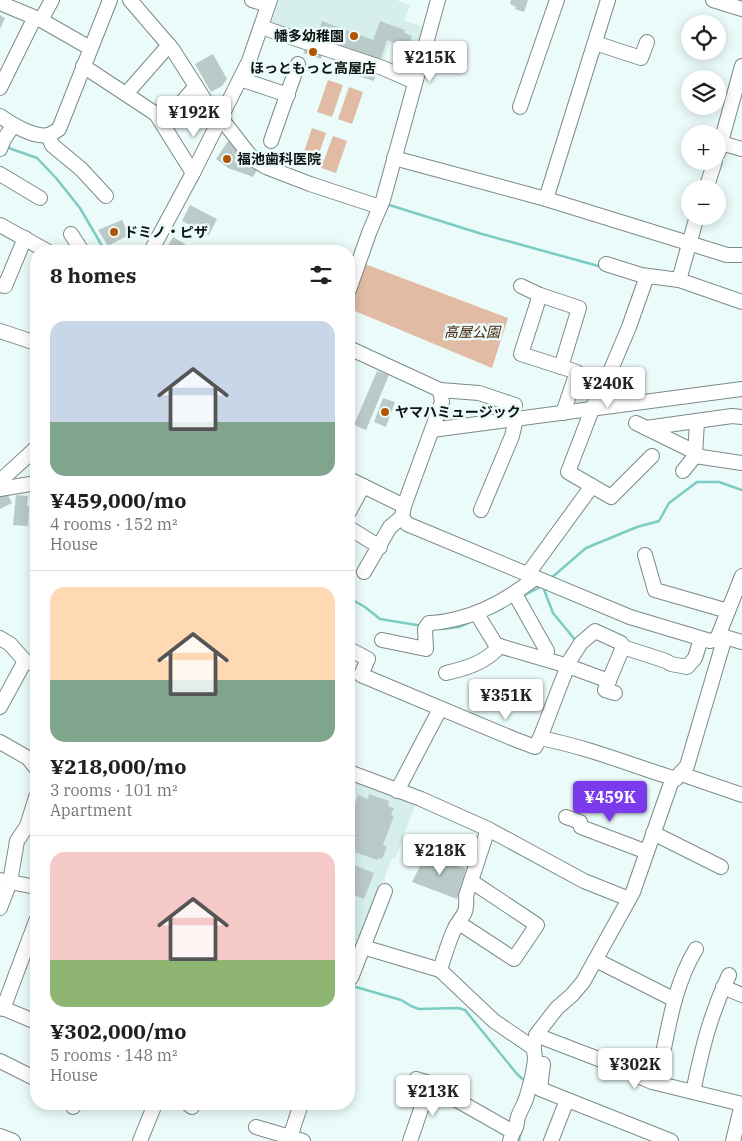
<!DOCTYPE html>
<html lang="en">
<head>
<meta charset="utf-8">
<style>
	:root { --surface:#fff; --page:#f6f6f6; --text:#202124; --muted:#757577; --line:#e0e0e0; --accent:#7c3aed }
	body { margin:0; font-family:"IBM Plex Serif","Noto Sans JP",serif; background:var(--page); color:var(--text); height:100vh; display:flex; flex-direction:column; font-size:19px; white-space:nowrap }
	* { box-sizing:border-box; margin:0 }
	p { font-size:16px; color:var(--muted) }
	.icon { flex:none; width:28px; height:28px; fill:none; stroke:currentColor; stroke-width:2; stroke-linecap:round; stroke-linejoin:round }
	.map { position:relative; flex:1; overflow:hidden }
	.side { position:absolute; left:30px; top:245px; width:325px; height:865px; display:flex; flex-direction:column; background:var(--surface); border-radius:20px; box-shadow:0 2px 12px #0003 }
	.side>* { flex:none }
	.tools { position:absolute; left:681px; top:15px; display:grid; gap:10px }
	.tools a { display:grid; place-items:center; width:45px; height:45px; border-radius:50%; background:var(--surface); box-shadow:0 2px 12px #0003; font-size:25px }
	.price { position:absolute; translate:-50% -42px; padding:0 11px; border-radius:5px; background:#fff; color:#222; font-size:16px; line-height:32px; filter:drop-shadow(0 1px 2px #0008) }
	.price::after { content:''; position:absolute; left:50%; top:30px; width:15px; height:11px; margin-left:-8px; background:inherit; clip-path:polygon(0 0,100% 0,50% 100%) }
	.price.active { background:var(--accent); color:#fff }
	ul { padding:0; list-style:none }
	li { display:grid; align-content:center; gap:10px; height:265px; padding:0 20px }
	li+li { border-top:1px solid var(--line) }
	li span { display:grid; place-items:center; height:155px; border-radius:15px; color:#555 }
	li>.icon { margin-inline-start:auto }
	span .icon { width:90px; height:90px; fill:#fffc; stroke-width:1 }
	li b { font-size:21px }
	h2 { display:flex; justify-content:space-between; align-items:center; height:60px; padding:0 20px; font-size:21px }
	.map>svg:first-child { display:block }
	.built { fill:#d6efed }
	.green { fill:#e2bba4 }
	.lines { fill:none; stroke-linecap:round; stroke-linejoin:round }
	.stream { stroke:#7dccc4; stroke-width:2.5 }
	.building { fill:#bacac8 }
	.minor-casing { stroke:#7b8a88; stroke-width:16 }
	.minor { stroke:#fff; stroke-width:14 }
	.poi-dot { fill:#b25500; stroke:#eafbf9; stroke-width:2 }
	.labels { text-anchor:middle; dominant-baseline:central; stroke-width:5; stroke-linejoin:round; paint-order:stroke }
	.poi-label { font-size:14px; font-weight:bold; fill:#0d1212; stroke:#eafbf9; text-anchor:start }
	.park-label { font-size:14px; font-style:italic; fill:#47230a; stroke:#eafbf9 }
</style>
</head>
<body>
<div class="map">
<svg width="742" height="1141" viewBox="0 0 742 1141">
	<rect width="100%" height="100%" fill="#eafbf9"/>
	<g class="built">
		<polygon points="279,0 396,0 410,5 404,20 426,28 418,53 389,44 382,65 270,27"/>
		<polygon points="349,776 415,802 415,805 395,859 392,858 351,968 349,969"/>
	</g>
	<g class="green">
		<polygon points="328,80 343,85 332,117 317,112"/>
		<polygon points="349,87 363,92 352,124 338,119"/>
		<polygon points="312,128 326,133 315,166 301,161"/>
		<polygon points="333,136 347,141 336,173 321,168"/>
		<polygon points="365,264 508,318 492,368 350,309"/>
	</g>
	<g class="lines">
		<g class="stream">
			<polyline points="6,147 37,158 56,178 80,208 105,251"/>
			<polyline points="386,204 482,234 602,267"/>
			<polyline points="550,579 586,548 637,527 659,521 669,503 697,482 719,482 742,490"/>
			<polyline points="543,587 553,613 576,641"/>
			<polyline points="523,596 542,586"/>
			<polyline points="349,598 365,607 380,619 423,626"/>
			<polyline points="490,614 503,608"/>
			<polyline points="442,629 459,627 475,620"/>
			<polyline points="349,985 401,1000 411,1006 419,1009 458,1008 465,1010 517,1074 527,1083"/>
			<polyline points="519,1141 521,1130"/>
		</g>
	</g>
	<g class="building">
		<polygon points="511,0 528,0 524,12 515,9 516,7 510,4"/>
		<polygon points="0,15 5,18 0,29"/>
		<polygon points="322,21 373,40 380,21 405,30 404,33 412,36 408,48 387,40 380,61 316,38"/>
		<polygon points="307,46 324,51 321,59 303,53"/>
		<polygon points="213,54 227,79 222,86 211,92 195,64"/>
		<polygon points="361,66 377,71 374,81 358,76"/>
		<polygon points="228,141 239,148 237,159 257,170 253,177 228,168 216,159"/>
		<polygon points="190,205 217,219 209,235 182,221"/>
		<polygon points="122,220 129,235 108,246 98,230"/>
		<polygon points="173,237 185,244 188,251 165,251"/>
		<polygon points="377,371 389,375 366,430 354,425"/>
		<polygon points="383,398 395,402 386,427 374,422"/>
		<polygon points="7,493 12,503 0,509 0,497"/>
		<polygon points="16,495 28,496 27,506 29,506 28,526 13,525"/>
		<polygon points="369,794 389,801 388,806 394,808 391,815 394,816 383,845 387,847 382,859 379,858 377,860 349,850 350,845 349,845 349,821 358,795 368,799"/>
		<polygon points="426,854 466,869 457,899 412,882"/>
		<polygon points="349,863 374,873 364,899 352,894 349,903"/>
		<polygon points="349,916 356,919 349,938"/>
	</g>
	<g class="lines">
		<g class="minor-casing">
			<g id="minor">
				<polyline points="130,0 173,50 218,121"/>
				<polyline points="252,0 268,5"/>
				<polyline points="713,0 742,9"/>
				<polyline points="0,3 41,20 52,0"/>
				<polyline points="41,20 90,48"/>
				<polyline points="261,27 383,68 415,82"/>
				<polyline points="595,43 641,58 647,42"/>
				<polyline points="83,66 156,114 193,173"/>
				<polyline points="240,79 288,95"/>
				<polyline points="0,88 34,19"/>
				<polyline points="126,94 169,45"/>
				<polyline points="520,107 557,0"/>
				<path d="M 0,116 C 11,124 34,138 48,135 C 51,134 56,131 59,129 L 110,0"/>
				<polyline points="220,117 248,153 256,161 266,167 310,184 380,207"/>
				<polyline points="163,124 196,86"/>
				<polyline points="48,135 52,145 81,169 106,196"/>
				<polyline points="271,141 298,64"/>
				<polyline points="721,143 742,149"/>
				<polyline points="0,149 4,139 13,126"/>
				<polyline points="718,153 742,66"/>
				<polyline points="394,158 546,199 727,255 742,255"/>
				<polyline points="0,174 40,198"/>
				<polyline points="706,189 715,161"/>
				<polyline points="546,199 608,0"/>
				<polyline points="0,225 47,251"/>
				<polyline points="71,234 82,251"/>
				<polyline points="151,251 193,173 249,61 270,0"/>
				<polyline points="606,264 641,275 679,280 742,302"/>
				<polyline points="647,276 629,327 607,379 603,381 568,472 611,497 652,456"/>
				<polyline points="679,280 697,216"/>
				<polyline points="0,285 5,286 25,238"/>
				<polyline points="521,286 540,295 579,308 561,367"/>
				<polyline points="349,290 369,233 383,200 438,0"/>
				<polyline points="540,295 521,354 577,372 563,413"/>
				<polyline points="0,331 36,343"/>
				<polyline points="349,348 440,390 442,402 404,506 402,517 407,524 630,617 710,641 725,637 742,642"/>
				<polyline points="440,390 479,393 515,405"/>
				<polyline points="697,421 695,456 742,463"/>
				<polyline points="636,423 695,452"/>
				<polyline points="646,428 732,416 742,417"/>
				<polyline points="432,430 742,389"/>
				<polyline points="683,471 695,456"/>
				<polyline points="349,479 404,506"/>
				<polyline points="0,481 36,448"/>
				<polyline points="0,489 36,483"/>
				<polyline points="481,510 512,436 516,419"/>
				<polyline points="349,512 363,486"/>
				<polyline points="349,528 380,547"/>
				<polyline points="645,555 655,590 728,611"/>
				<polyline points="364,572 390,527 402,517"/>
				<polyline points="527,575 592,486"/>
				<polyline points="515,594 547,651 545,659"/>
				<polyline points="477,614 496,645 568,666 609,681"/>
				<polyline points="725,637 687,766 671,783 633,892 583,982 572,995 557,1008 536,1035 609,1063 652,1082 742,1104"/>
				<polyline points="0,638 10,644 25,661 36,665"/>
				<polyline points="717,639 742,576"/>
				<path d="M 382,640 L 426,649 L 425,629 L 429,623 C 438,623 447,621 456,619 C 486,612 511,597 535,578"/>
				<path d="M 349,649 L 368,659 L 361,675 L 514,739 L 535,747 L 540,738 C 587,747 631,765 676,779"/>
				<path d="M 446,673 C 467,668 485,663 500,646"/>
				<polyline points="615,693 605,690 623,647"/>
				<polyline points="0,707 25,661"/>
				<polyline points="540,738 570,660 581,643 595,631 621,643 623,647 666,661 671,664 687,667 695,658 701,639"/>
				<polyline points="0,742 28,758 36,768"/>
				<polyline points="349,772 421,799 488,829 584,881 629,899"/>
				<polyline points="681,774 742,795"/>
				<polyline points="397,791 440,709"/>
				<polyline points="566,817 580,822 581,827 647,852"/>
				<polyline points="653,833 721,867"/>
				<polyline points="0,880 36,887"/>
				<polyline points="0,908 10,882 17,841 27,826 36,797"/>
				<polyline points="459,923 514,959 537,925 471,881"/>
				<path d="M 363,947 L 440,970 C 444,957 448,944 453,932 C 460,915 468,918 466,896 L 488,829"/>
				<polyline points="596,960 675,1000"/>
				<polyline points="440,970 494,1021 532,1047"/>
				<polyline points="349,977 351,978 385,891"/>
				<polyline points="723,987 742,995"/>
				<polyline points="0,1007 36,1022"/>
				<polyline points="3,1009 36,921"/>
				<polyline points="0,1061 34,1078 36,1074"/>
				<polyline points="543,1064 540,1089 671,1141"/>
				<polyline points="416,1079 436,1085 441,1091 513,1132 510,1141"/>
				<path d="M 657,1083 C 667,1038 672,988 696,949"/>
				<path d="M 693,1092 C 702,1049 710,1015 729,975"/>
				<polyline points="188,1104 192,1107"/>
				<polyline points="73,1107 75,1104"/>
				<polyline points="256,1127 303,1141"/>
				<path d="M 513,1132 C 518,1127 516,1123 518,1117 C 520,1111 524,1105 526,1099 C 530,1086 534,1073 535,1059 C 535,1052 532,1048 535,1040"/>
				<polyline points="0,1136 13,1141"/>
				<polyline points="290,1137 301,1104"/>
				<polyline points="140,1141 155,1104"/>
				<polyline points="410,1141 430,1083"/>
				<polyline points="551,1141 567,1100"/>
				<polyline points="733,1141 742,1104"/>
			</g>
		</g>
		<use href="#minor" class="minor"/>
	</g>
	<g class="poi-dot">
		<circle cx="354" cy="36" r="5"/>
		<circle cx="313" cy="52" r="5"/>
		<circle cx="227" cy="159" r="5"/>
		<circle cx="114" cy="232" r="5"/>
		<circle cx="385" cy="412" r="5"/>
	</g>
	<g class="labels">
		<g class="poi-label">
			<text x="344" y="36" text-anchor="end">幡多幼稚園</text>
			<text x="313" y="68" text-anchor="middle">ほっともっと高屋店</text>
			<text x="237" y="159">福池歯科医院</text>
			<text x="124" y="232">ドミノ・ピザ</text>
			<text x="395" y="412">ヤマハミュージック</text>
		</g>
		<g class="park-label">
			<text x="472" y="332">高屋公園</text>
		</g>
	</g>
</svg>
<div class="tools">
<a><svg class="icon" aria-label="locate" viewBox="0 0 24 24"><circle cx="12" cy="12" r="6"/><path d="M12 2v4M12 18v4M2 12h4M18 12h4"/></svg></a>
<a><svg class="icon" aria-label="layers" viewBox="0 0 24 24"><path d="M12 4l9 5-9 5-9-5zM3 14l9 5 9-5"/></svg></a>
<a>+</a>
<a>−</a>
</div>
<b class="price" style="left:430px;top:83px">¥215K</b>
<b class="price" style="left:194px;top:138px">¥192K</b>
<b class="price" style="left:608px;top:409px">¥240K</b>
<b class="price" style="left:506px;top:721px">¥351K</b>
<b class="price active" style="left:610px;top:823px">¥459K</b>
<b class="price" style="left:440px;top:876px">¥218K</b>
<b class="price" style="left:635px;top:1090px">¥302K</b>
<b class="price" style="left:433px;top:1117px">¥213K</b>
<section class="side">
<h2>8 homes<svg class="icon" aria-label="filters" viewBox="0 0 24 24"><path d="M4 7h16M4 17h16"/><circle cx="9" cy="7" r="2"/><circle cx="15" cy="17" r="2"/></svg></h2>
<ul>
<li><span style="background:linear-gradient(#c9d6e8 65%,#7fa58c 0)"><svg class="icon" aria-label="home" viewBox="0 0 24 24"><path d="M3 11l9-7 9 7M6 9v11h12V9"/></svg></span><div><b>¥459,000/mo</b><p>4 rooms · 152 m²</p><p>House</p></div></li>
<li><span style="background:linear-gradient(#ffd9b3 60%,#7fa58c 0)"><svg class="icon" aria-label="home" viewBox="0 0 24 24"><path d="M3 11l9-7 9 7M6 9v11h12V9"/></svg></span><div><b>¥218,000/mo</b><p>3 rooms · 101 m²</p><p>Apartment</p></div></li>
<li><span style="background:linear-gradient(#f6c9c9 70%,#8fb573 0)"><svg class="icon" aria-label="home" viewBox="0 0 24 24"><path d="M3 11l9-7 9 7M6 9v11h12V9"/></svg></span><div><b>¥302,000/mo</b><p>5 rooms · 148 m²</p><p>House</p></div></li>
</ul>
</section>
</div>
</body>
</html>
